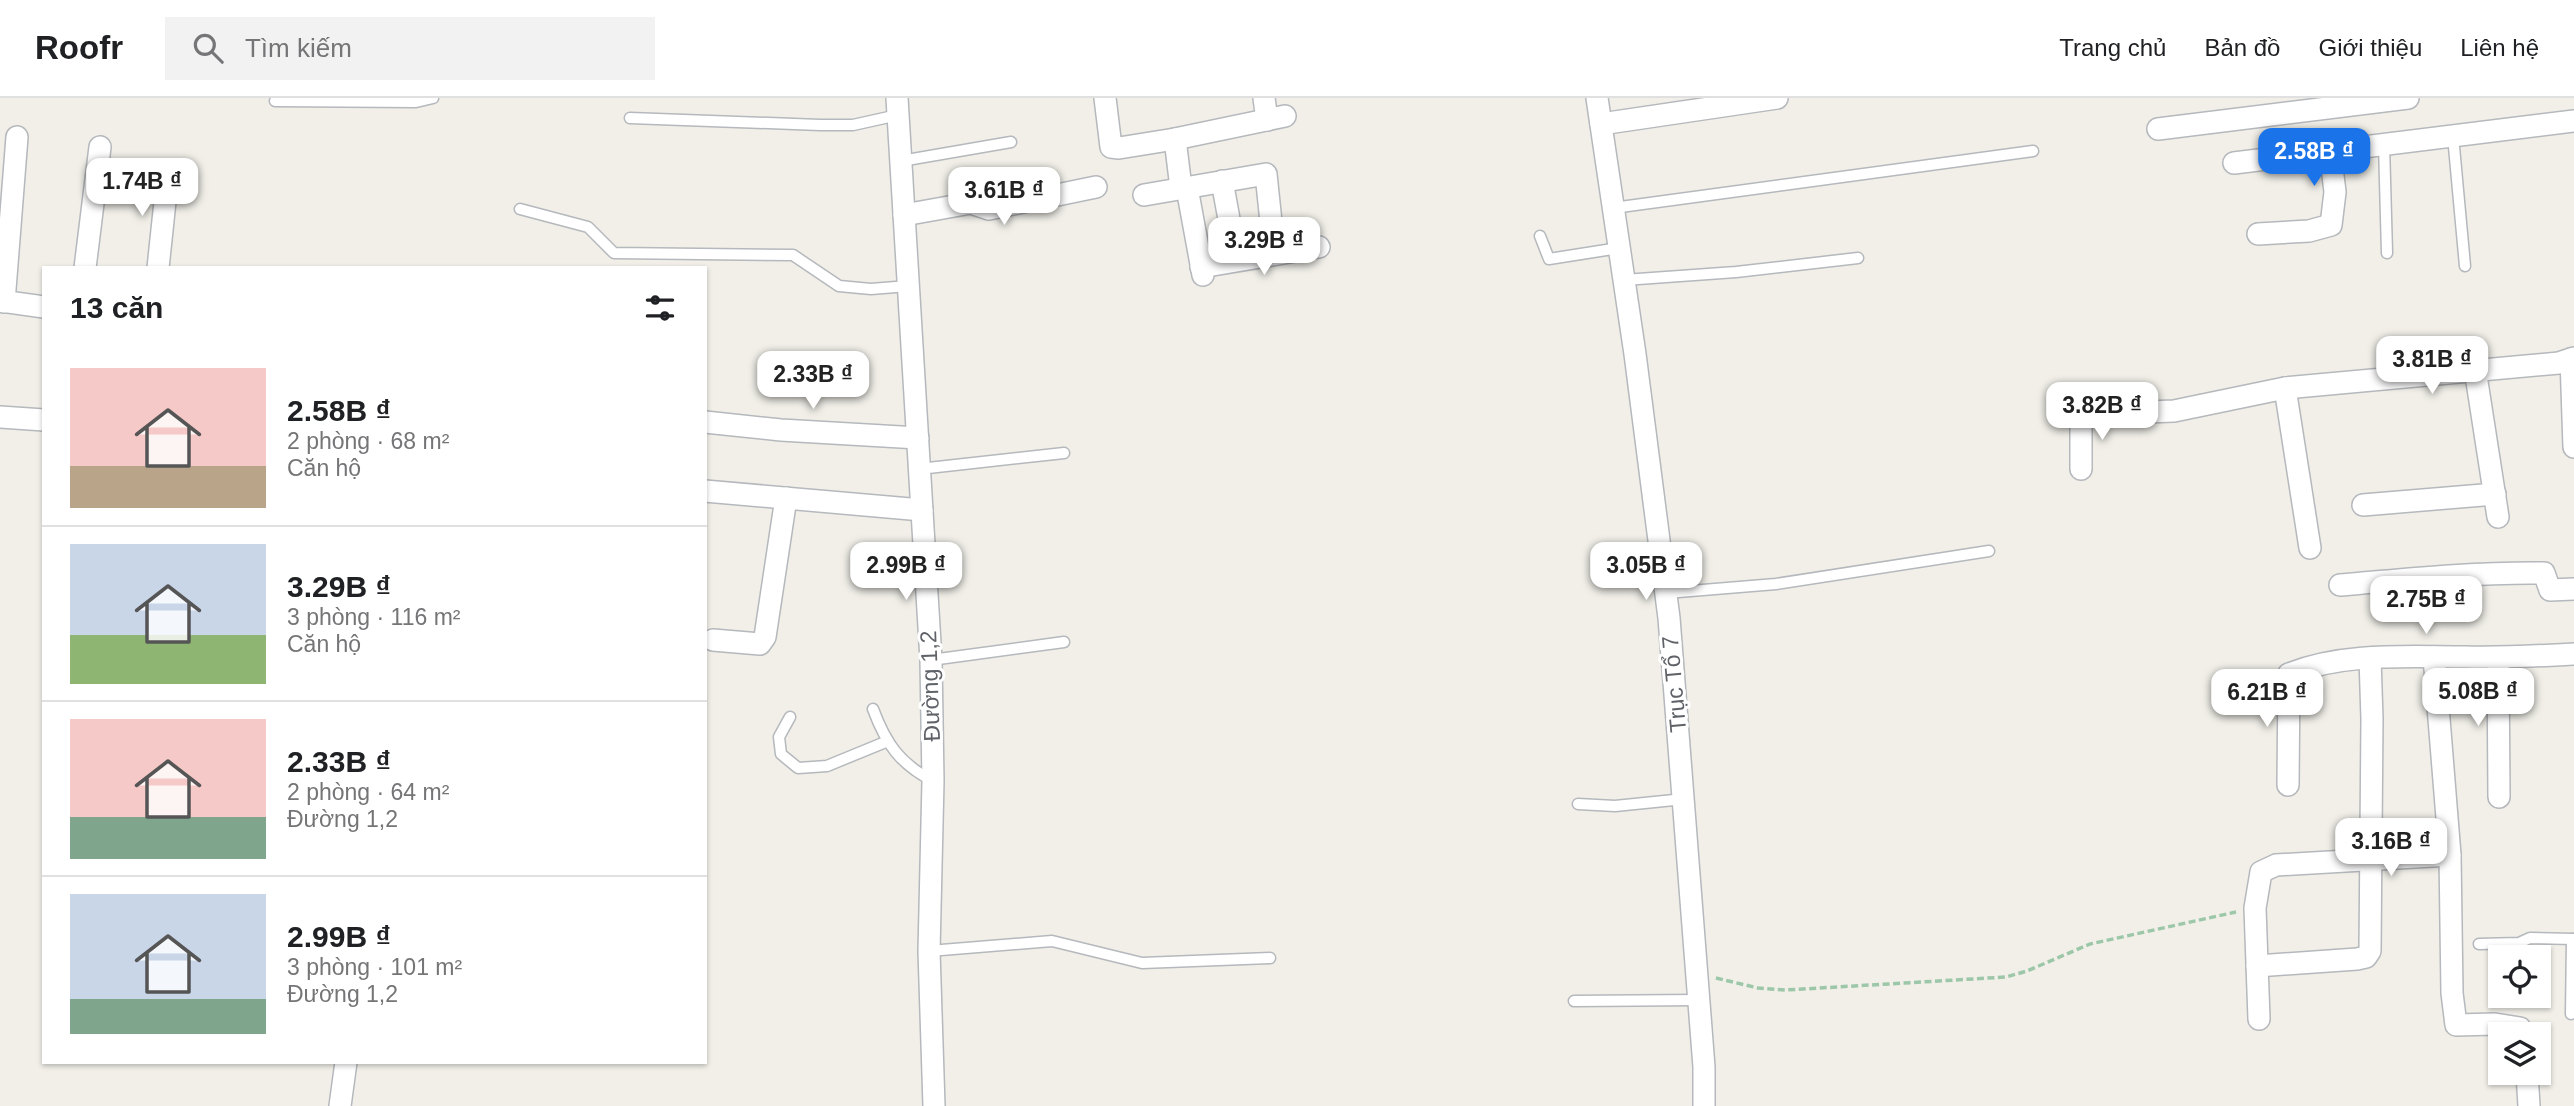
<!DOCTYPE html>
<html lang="vi">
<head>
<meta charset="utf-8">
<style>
	:root { --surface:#fff; --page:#f2f2f2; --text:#202124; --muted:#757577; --line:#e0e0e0; --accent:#1a73e8 }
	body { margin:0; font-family:Helvetica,sans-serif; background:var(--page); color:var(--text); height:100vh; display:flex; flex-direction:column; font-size:26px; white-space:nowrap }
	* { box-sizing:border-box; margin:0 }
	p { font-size:23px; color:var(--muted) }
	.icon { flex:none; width:38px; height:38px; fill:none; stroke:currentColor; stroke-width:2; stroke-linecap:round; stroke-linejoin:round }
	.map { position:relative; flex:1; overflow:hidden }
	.panel { position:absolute; left:42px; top:168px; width:665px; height:798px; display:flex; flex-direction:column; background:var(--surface); border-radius:0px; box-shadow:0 2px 5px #0004 }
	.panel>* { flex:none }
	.fabs { position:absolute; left:2488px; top:847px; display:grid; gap:14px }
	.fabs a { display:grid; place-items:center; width:63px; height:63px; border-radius:0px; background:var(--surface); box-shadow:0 2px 5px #0004; font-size:35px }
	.price { position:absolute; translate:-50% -60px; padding:0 16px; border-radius:14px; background:#fff; color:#222; font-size:23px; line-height:46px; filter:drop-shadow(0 2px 4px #0008) }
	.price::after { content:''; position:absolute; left:50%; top:42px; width:21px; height:16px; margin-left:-10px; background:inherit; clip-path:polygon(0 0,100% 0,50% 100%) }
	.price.on { background:var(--accent); color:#fff }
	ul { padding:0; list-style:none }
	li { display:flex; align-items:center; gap:21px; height:175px; padding:0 28px }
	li+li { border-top:2px solid var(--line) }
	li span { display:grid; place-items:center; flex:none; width:196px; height:140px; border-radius:0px; color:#555 }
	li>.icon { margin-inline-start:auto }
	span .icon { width:84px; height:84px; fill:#fffc; stroke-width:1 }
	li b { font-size:30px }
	h2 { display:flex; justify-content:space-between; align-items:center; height:84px; padding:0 28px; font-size:30px }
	header { display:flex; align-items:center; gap:42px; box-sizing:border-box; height:98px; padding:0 35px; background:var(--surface); border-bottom:2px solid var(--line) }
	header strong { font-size:33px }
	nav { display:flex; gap:38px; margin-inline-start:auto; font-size:24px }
	.search { width:490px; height:63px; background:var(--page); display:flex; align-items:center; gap:18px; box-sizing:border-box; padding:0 24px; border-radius:0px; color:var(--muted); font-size:26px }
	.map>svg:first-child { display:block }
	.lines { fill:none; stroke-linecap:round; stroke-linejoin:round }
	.service-casing { stroke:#b5b8bc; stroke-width:13 }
	.minor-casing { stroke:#b5b8bc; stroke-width:24 }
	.path { stroke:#9cc7a9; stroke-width:3.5; stroke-dasharray:7 3.5; stroke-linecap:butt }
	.service { stroke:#fff; stroke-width:10 }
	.minor { stroke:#fff; stroke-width:21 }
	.labels { text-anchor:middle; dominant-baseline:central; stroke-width:6; stroke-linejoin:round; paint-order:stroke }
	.street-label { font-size:23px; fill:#5f6368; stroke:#fff }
</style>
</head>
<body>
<header>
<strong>Roofr</strong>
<div class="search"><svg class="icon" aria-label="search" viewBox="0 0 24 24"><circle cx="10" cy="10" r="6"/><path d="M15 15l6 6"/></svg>Tìm kiếm</div>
<nav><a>Trang chủ</a><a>Bản đồ</a><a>Giới thiệu</a><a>Liên hệ</a></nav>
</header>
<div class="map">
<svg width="2574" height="1008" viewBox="0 0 2574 1008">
	<rect width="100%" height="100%" fill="#f1efe8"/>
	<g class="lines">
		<g class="service-casing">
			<g id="service">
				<polyline points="275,3 416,4 433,0"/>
				<polyline points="630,20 820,27 853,27 898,17"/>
				<polyline points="2453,38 2465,168"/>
				<polyline points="2384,47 2387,155"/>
				<polyline points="901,63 1011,44"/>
				<polyline points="1613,110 2033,53"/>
				<polyline points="520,111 588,129 614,155 793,157 839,188 871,191 908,188"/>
				<polyline points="1540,138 1549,161 1619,150"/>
				<polyline points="1624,182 1736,174 1858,160"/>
				<polyline points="919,371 1064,355"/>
				<polyline points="1666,495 1776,486 1989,453"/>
				<polyline points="931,562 1064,544"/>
				<path d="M 873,611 C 886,646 900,666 933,683"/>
				<polyline points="790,619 779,639 781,656 798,670 827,668 888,643"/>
				<polyline points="1578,706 1615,708 1684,701"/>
				<polyline points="2479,846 2519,845 2530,840 2574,841"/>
				<polyline points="929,853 1052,843 1142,865 1270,860"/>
				<polyline points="1574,903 1699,902"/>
				<polyline points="2571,916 2572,841"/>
			</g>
		</g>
		<g class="minor-casing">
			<g id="minor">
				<polyline points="897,0 931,562 933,683 929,853 934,1008"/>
				<polyline points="1105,0 1111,49 1119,50 1175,41 1285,18"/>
				<polyline points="1264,0 1267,22"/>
				<polyline points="1597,0 1635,256 1669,520 1704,969 1704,1008"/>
				<polyline points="1601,26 1777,0"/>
				<polyline points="2158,31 2408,0"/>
				<polyline points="1175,41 1181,90"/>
				<polyline points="2234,65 2574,23"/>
				<polyline points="1222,83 1231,132"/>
				<polyline points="1187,90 1203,177"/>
				<polyline points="1144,97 1266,76 1271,124"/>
				<polyline points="904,117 971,105 989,111 1096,89"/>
				<polyline points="2258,136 2309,133 2331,127 2335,94 2330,53"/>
				<polyline points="1201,169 1319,149"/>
				<polyline points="85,170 100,49"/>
				<polyline points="158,170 168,75"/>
				<polyline points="0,203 44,209"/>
				<polyline points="4,204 17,39"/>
				<polyline points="2571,261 2574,349"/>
				<polyline points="2475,271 2498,419"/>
				<polyline points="2285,290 2310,450"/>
				<polyline points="2063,317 2174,313 2285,290 2559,265 2574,260"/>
				<polyline points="0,319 44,322"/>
				<polyline points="705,324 781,332 918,340"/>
				<polyline points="2081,371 2081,317"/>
				<polyline points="705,393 922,412"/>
				<polyline points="2363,407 2495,396"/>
				<path d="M 2340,487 C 2408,481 2476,474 2544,475 L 2550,492 L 2574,491"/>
				<polyline points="713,542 760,546 765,539 786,400"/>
				<polyline points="2434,559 2450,757 2452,895 2456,927 2495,926 2520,930 2523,936"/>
				<polyline points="2498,560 2499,699"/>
				<path d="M 2288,687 L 2289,576 C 2344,554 2407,559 2466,559 C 2502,560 2538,558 2574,556"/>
				<polyline points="2257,868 2357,861 2366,859 2370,853 2372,621 2370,560"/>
				<polyline points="2259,921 2255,810 2261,774 2276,767 2450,757"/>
				<polyline points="2527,975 2529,1008"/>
				<polyline points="340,1008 346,964"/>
			</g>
		</g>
		<polyline class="path" points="1716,880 1758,890 1786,892 2006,879 2027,873 2090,846 2236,814"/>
		<use href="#service" class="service"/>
		<use href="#minor" class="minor"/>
	</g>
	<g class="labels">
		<g class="street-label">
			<text transform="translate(1674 586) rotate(-95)">Trục Tổ 7</text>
			<text transform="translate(930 588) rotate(-92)">Đường 1,2</text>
		</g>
	</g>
</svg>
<div class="fabs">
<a><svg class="icon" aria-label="locate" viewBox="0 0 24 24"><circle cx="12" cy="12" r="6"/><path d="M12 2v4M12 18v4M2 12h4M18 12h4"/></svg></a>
<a><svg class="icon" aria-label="layers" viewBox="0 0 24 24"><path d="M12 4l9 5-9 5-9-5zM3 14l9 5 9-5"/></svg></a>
</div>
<b class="price on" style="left:2314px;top:90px">2.58B ₫</b>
<b class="price" style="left:142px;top:120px">1.74B ₫</b>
<b class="price" style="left:1004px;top:129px">3.61B ₫</b>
<b class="price" style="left:1264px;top:179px">3.29B ₫</b>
<b class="price" style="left:2432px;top:298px">3.81B ₫</b>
<b class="price" style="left:813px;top:313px">2.33B ₫</b>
<b class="price" style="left:2102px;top:344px">3.82B ₫</b>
<b class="price" style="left:906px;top:504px">2.99B ₫</b>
<b class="price" style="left:1646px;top:504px">3.05B ₫</b>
<b class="price" style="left:2426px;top:538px">2.75B ₫</b>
<b class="price" style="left:2478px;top:630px">5.08B ₫</b>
<b class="price" style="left:2267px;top:631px">6.21B ₫</b>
<b class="price" style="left:2391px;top:780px">3.16B ₫</b>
<section class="panel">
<h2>13 căn<svg class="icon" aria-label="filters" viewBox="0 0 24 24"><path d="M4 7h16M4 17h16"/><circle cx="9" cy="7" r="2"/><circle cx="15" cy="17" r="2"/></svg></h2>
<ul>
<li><span style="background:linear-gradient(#f6c9c9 70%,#b9a48a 0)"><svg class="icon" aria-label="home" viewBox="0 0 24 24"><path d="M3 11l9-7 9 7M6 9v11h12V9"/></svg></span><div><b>2.58B ₫</b><p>2 phòng · 68 m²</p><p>Căn hộ</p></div></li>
<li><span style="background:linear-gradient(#c9d6e8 65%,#8fb573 0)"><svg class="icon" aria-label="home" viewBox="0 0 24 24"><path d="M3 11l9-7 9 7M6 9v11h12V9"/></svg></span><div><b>3.29B ₫</b><p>3 phòng · 116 m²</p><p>Căn hộ</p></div></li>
<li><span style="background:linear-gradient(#f6c9c9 70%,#7fa58c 0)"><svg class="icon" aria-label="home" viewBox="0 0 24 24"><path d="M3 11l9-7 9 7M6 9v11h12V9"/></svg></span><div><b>2.33B ₫</b><p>2 phòng · 64 m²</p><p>Đường 1,2</p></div></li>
<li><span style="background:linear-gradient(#c9d6e8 75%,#7fa58c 0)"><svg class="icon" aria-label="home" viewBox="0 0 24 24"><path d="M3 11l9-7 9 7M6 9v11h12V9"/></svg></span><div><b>2.99B ₫</b><p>3 phòng · 101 m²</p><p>Đường 1,2</p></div></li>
</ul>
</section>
</div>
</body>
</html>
